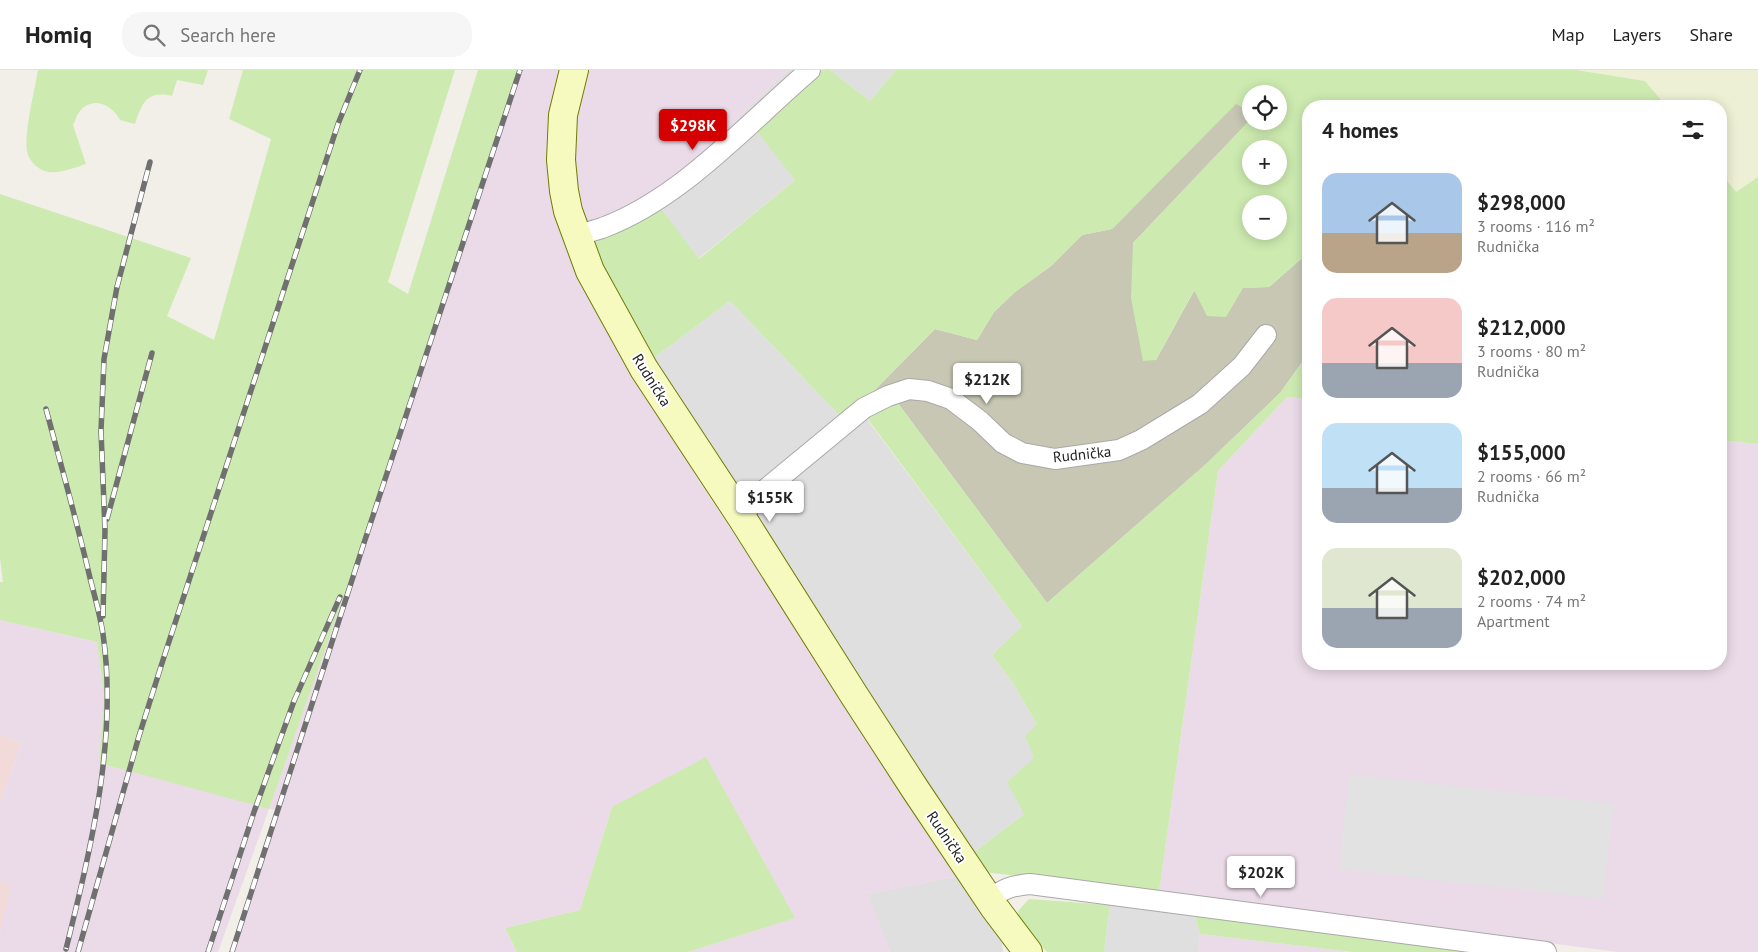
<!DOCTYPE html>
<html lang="en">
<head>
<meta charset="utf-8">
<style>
	:root { --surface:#fff; --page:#f6f6f6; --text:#222; --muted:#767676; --line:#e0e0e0; --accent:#d40000 }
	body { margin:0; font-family:"PT Sans",sans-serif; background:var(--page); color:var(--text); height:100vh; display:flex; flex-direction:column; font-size:19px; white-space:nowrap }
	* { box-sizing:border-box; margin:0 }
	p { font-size:16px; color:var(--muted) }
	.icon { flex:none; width:28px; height:28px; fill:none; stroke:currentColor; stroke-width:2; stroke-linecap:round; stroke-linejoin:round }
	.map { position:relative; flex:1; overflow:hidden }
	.details { position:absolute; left:1302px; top:30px; width:425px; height:570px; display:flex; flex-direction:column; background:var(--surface); border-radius:20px; box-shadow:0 2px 12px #0003 }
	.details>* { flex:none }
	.fabs { position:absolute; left:1242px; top:15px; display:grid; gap:10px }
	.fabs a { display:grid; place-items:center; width:45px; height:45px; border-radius:50%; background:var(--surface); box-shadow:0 2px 12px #0003; font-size:25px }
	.price { position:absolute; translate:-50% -42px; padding:0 11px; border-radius:5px; background:#fff; color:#222; font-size:16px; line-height:32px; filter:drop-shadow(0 1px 2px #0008) }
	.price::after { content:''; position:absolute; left:50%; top:30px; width:15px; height:11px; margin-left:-8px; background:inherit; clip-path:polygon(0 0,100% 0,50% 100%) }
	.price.active { background:var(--accent); color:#fff }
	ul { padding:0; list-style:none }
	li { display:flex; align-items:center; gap:15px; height:125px; padding:0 20px }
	li span { display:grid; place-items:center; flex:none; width:140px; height:100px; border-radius:15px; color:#555 }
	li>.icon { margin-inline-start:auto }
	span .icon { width:60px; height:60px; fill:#fffc; stroke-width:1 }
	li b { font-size:21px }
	h2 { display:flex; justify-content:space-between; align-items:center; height:60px; padding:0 20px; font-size:21px }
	header { display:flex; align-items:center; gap:30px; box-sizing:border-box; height:70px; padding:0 25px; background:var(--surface); border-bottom:1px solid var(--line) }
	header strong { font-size:24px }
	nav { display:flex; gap:28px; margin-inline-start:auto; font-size:18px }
	.search { width:350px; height:45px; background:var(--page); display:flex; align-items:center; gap:12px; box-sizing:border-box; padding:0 18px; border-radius:20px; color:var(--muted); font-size:19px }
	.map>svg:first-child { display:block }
	.residential { fill:#e0dfdf }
	.commercial { fill:#f2dad9 }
	.industrial { fill:#ebdbe8 }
	.construction { fill:#c7c7b4 }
	.farmland { fill:#eef0d5 }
	.grass { fill:#cdebb0; fill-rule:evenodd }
	.parking { fill:#e2e2e2 }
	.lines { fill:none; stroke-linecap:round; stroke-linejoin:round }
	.street-casing { stroke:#a9a9a9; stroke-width:22 }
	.secondary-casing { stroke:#707d05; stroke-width:30 }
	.street { stroke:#fff; stroke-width:20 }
	.secondary { stroke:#f7fabf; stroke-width:28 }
	.rail-casing { stroke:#707070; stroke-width:5.5 }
	.rail { stroke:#fff; stroke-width:4; stroke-dasharray:11; stroke-linecap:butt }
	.labels { text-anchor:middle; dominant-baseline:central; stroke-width:4; stroke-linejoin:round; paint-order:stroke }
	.street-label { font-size:15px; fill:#222; stroke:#fff }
</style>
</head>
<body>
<header>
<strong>Homiq</strong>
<div class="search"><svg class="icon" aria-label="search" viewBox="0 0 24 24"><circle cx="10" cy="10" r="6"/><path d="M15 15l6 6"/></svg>Search here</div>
<nav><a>Map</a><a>Layers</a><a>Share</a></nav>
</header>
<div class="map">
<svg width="1758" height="882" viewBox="0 0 1758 882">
	<rect width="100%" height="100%" fill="#f2efe9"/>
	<g class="residential">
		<polygon points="788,0 823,0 756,59 795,110 698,189 653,128"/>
		<polygon points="830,0 896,0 870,31"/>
		<polygon points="730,231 841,347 858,337 1022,556 992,585 1011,610 1037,654 1034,688 1024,744 972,784 651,290"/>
		<polygon points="959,806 1002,872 1003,882 890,882 867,824"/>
		<polygon points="1110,835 1195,846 1200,864 1198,882 1104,882"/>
	</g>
	<g class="commercial">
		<polygon points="0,665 21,673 0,733"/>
		<polygon points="0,811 12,814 0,862"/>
	</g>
	<g class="industrial">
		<polygon points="519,0 565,0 563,154 599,247 642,315 697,408 959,806 868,824 890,882 688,882 794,848 612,737 580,840 505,858 517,882 233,882 280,741 269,739 218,882 0,882 0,862 11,815 0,811 0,733 21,673 0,665 0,550 97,572 104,626 99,693 269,738 396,378"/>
		<polygon points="583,0 788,0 653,128 584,157 573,101 574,46"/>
		<polygon points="1287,327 1309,329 1309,594 1721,594 1721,370 1758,374 1758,882 1618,882 1159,822 1218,401"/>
		<polygon points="1200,864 1352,882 1198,882"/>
	</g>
	<polygon class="construction" points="1236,33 1251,42 1251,49 1133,173 1156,290 1195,219 1269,217 1309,182 1309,256 1305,288 1280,323 1205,395 1047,533 897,332 858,337 935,259 977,270 994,242 1015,222 1051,196 1082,165 1112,159"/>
	<polygon class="farmland" points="1576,0 1758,0 1758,107 1736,122 1721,104 1721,36 1666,36 1645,11"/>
	<g class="grass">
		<path d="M 38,0 L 208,0 L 203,15 L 177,10 L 172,26 C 146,20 142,34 135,54 L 120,50 C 111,33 90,25 78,44 C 76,47 75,52 73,55 L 86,94 C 77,97 58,104 48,102 C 39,100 32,94 28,85 C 22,69 35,19 38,0 Z"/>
		<polygon points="243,0 455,0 388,212 408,224 478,0 519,0 396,378 269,739 99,693 104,626 97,572 0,550 0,512 3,512 0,488 0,124 191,188 167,246 214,270 271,69 229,49"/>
		<path d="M 823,0 L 830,0 L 870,31 L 896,0 L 1576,0 L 1645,11 L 1666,36 L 1309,36 L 1309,182 L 1269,217 L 1243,218 L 1226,247 L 1207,246 L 1194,220 L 1156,290 L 1143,291 L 1131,228 L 1133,173 L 1251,49 L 1251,51 L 1279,51 L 1279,24 L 1251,24 L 1251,42 L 1236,34 L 1112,159 L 1082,165 L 1051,196 L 1015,222 L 994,242 L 977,270 L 935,259 L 858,337 L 841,347 L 730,231 L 651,290 L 604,210 L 584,157 L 653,128 L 699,189 L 795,110 L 755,59 ZM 1251,79 L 1279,79 L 1279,106 L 1251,106 ZM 1251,134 L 1279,134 L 1279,161 L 1251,161 Z"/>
		<polygon points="1721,104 1736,122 1758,107 1758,374 1721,370"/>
		<polygon points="1309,283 1309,329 1287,327 1218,401 1159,822 983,802 972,784 1024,744 1007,712 1034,688 1025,666 1037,654 1011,610 992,585 1022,556 867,348 885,335 897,332 1047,533 1205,395 1280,323"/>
		<polygon points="706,687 795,848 688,882 517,882 505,858 580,840 612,737"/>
		<polygon points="1029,829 1110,835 1104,882 1047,882 1020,851 1018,841"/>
		<polygon points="1195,846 1469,882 1352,882 1200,864"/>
	</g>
	<polygon class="parking" points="1349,704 1614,734 1603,829 1339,799"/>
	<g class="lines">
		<g class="street-casing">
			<g id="street">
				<path d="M 576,166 C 584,163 593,161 602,158 C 681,129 747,54 810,0"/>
				<polyline points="742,448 753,431 766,419 864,338 888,326 909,319 928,321 951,329 980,351 1003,373 1022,383 1055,389 1119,380 1141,370 1200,334 1242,296 1266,265"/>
				<path d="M 989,830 C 1004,818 1011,816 1030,814 L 1546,882"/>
			</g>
		</g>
		<g class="secondary-casing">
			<polyline id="secondary" points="574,0 563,45 561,90 564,121 568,141 590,201 644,299 742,448 854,625 915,719 994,837 1028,882"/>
		</g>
		<use href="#street" class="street"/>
		<use href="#secondary" class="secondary"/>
		<g class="rail-casing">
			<g id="rail">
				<path d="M 46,339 C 61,395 77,452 90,508 C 95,527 100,545 103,564 C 118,668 91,778 66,879"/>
				<polyline points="107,449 152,283"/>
				<polyline points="103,546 105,460 101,361 104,289 117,217 150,92"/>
				<polyline points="78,882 139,666 163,590 338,54 360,0"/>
				<polyline points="208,882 254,742 294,631 340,527"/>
				<polyline points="232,882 363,476 520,0"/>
			</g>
		</g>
		<use href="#rail" class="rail"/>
	</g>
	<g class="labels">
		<g class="street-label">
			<text transform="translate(652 310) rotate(58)">Rudnička</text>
			<text transform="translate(1082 384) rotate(-6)">Rudnička</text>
			<text transform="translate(947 767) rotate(56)">Rudnička</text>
		</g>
	</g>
</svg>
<div class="fabs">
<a><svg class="icon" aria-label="locate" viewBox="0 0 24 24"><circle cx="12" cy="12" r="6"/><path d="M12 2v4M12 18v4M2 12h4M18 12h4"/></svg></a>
<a>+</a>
<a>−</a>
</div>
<b class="price active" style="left:693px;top:81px">$298K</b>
<b class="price" style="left:987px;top:335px">$212K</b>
<b class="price" style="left:770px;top:453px">$155K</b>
<b class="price" style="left:1261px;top:828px">$202K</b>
<section class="details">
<h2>4 homes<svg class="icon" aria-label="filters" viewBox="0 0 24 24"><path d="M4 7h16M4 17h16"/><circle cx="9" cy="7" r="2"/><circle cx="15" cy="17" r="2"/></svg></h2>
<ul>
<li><span style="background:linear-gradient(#a9c7e8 60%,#b9a48a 0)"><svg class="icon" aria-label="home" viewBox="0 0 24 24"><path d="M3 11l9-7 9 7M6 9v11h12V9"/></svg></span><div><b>$298,000</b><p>3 rooms · 116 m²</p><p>Rudnička</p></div></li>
<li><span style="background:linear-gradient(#f6c9c9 65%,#9aa5b1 0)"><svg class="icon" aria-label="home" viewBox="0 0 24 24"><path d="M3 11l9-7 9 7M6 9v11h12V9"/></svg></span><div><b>$212,000</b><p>3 rooms · 80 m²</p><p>Rudnička</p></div></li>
<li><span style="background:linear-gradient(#bfe0f5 65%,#9aa5b1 0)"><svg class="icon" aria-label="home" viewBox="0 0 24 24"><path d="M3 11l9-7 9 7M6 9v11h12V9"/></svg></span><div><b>$155,000</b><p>2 rooms · 66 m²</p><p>Rudnička</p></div></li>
<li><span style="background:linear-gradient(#dfe7d0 60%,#9aa5b1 0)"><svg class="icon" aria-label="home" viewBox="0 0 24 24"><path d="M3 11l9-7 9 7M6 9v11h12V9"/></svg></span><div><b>$202,000</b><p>2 rooms · 74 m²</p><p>Apartment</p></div></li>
</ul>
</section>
</div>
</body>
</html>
